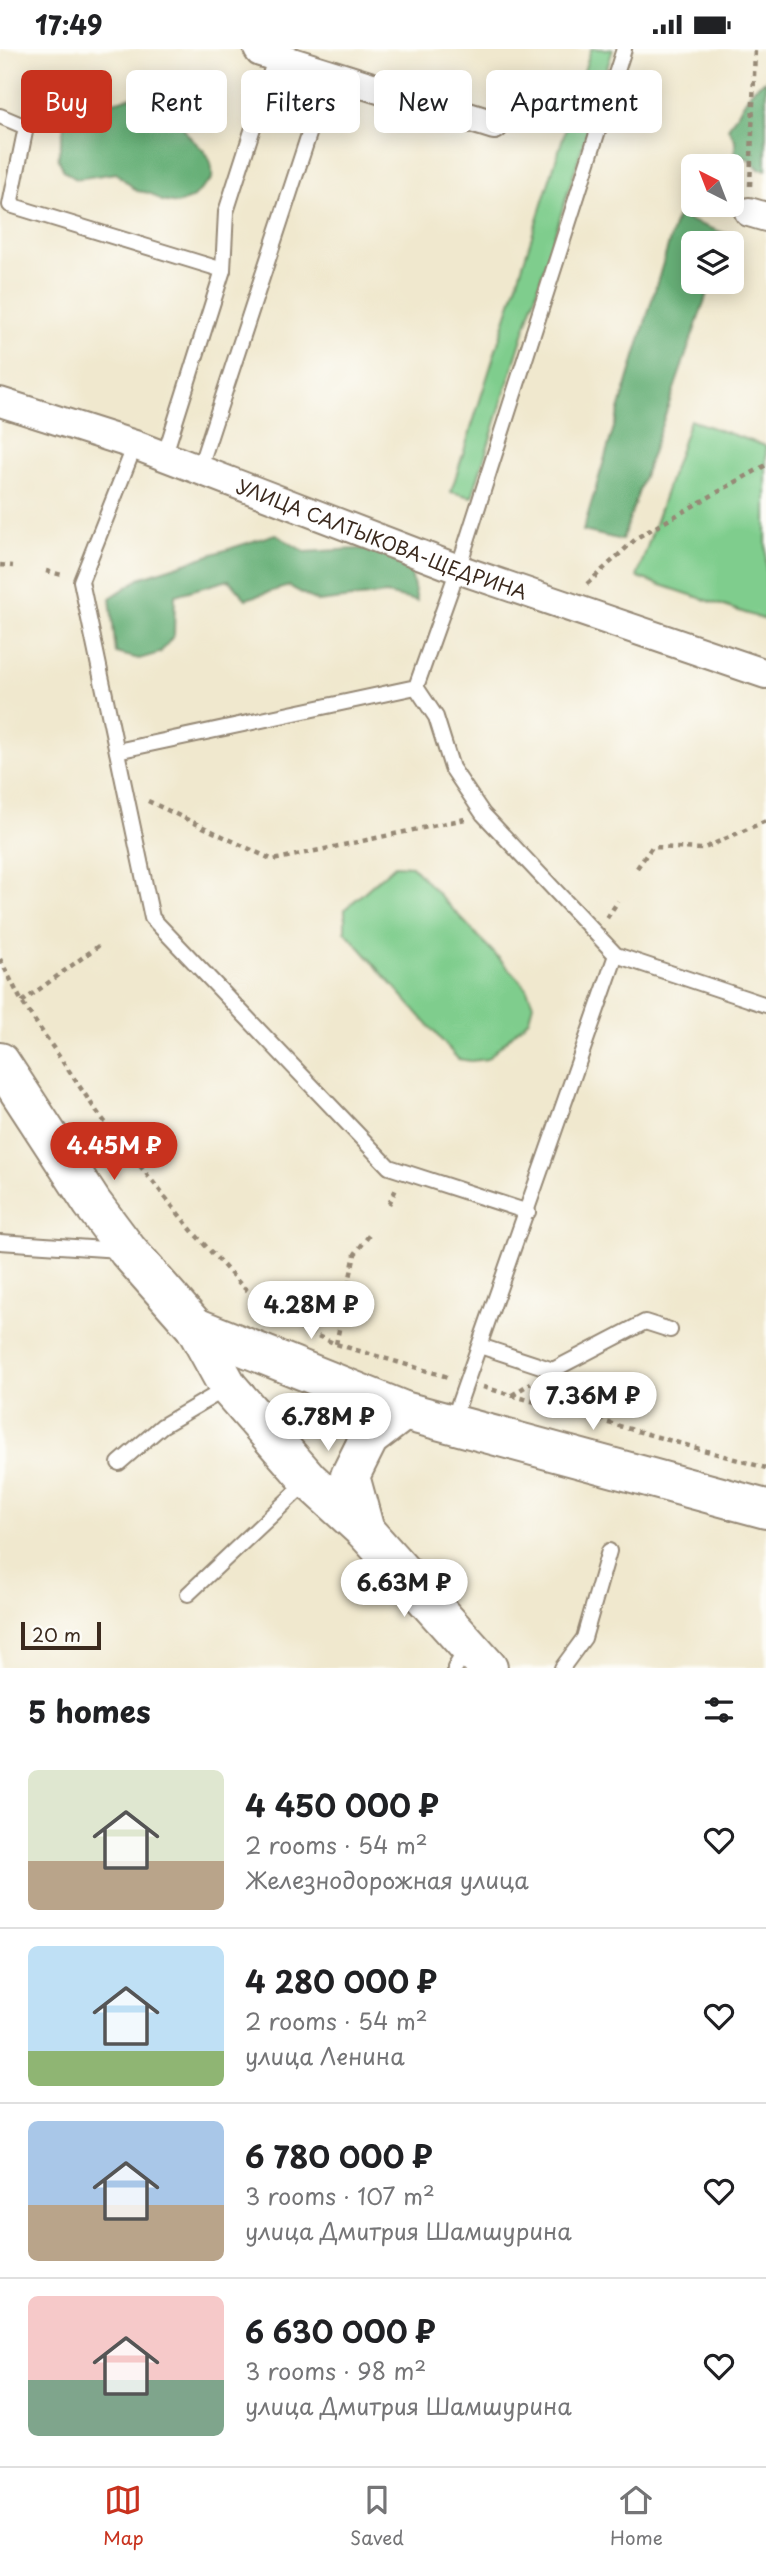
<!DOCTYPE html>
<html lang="en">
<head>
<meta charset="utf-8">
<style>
	:root { --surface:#fff; --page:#f6f6f6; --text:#202124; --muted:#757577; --line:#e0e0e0; --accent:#c8321e }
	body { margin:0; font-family:"Playpen Sans",sans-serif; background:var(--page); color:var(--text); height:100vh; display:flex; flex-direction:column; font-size:26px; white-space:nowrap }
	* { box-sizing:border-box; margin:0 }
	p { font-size:23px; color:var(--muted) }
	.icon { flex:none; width:38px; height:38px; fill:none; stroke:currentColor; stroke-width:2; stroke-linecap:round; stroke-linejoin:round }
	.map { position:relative; height:1619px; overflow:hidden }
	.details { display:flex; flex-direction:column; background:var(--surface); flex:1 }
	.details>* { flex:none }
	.hud { position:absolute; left:21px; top:21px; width:724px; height:63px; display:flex; gap:14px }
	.needle { width:46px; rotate:318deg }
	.tools { position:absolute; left:681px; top:105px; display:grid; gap:14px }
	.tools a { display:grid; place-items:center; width:63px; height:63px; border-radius:10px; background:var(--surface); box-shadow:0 4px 18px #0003; font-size:35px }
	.scale { position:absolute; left:21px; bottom:18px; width:80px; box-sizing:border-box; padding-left:7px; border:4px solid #3b2a1e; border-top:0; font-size:19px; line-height:24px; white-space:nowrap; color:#3b2a1e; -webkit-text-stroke:5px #fdfcf7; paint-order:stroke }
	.price { position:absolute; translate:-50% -60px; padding:0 16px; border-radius:24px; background:#fff; color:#222; font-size:23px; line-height:46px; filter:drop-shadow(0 2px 4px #0008) }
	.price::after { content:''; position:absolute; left:50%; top:42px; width:21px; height:16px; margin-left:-10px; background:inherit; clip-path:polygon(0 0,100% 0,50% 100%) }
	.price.on { background:var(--accent); color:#fff }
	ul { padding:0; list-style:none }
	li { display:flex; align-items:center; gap:21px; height:175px; padding:0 28px }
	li+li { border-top:2px solid var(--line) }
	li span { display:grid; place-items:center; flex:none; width:196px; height:140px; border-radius:10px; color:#555 }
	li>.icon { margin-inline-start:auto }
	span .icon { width:84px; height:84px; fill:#fffc; stroke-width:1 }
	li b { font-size:30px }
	h2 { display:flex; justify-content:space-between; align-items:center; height:84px; padding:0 28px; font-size:30px }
	.pill { padding:0 24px; border-radius:10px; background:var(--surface); box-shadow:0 4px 18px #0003; font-size:24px; line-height:63px }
	.pill.on { background:var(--accent); color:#fff }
	.status { display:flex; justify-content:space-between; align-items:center; height:49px; padding:0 35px; background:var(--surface); direction:ltr }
	.status svg { height:19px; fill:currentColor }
	.dock { display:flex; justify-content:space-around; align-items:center; height:98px; border-top:2px solid var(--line); background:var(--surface); font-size:19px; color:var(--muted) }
	.dock a { display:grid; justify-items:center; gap:4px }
	.dock .on { color:var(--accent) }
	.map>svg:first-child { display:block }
	.green { fill:#7fcd8d; stroke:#5d7c56; stroke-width:2 }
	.forest { fill:#67b078; stroke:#516d4b; stroke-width:2 }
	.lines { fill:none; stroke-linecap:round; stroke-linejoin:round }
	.lane-casing { stroke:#968976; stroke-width:18 }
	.street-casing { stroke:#968976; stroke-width:32 }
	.secondary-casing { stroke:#968976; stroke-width:42 }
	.path { stroke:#968976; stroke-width:4.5; stroke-dasharray:5 5; stroke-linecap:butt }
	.lane { stroke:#fff; stroke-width:14 }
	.street { stroke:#fff; stroke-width:28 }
	.secondary { stroke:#fff; stroke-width:38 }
	.labels { text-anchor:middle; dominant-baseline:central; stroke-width:6; stroke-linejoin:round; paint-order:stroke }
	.street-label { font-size:19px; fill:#3b2a1e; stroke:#fdfcf7 }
</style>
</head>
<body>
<div class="status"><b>17:49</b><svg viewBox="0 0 49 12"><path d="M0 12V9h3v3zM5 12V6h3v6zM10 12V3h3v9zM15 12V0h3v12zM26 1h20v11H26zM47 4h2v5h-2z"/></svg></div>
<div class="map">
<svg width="766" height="1619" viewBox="0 0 766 1619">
	<rect width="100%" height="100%" fill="#fdfcf7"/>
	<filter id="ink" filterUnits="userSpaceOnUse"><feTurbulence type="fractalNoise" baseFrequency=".0143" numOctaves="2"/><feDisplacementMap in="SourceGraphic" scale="14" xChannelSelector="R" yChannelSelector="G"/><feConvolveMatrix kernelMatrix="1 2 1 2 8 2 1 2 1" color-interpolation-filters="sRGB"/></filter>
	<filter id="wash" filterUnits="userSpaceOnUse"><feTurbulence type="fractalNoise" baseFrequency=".00686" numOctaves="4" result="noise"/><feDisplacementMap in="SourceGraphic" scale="28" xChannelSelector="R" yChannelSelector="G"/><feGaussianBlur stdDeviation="1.57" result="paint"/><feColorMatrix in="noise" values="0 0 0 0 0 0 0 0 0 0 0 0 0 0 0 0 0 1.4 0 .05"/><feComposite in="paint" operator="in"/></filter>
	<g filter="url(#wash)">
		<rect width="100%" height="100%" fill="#f0e8ce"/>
		<g class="green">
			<polygon points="591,0 613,0 472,448 451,443"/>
			<polygon points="690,371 766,397 766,571 637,528"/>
			<polygon points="395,816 412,817 526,938 533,955 529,970 487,1010 471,1012 458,1010 345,882 345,860"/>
		</g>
		<g class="forest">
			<polygon points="766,31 766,121 759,120 749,110 735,105 735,91 728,79 752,41"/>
			<path d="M 80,42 C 97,61 109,54 131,48 L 154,64 L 168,65 L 181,73 C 190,99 215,97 212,130 L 191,150 L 177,155 L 162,152 L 150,144 L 137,142 L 116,124 L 76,130 L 64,122 L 58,109 L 69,51 Z"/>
			<polygon points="677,167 727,185 724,194 693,194 693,233 711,233 622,491 583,482"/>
			<polygon points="275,485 305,503 391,498 408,510 417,552 386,545 318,553 289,537 246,550 229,531 175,546 174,586 160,604 139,610 116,604 110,549 142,528"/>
		</g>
	</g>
	<g filter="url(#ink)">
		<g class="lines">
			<g class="lane-casing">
				<g id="lane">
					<polyline points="0,67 26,78 10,156 223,221"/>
					<polyline points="135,396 81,532 152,869 389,1118 528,1163"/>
					<polyline points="164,408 223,221 226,163 276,7"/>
					<polyline points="199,421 329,24"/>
					<polyline points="416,638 436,668 452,719 483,765 616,906 766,956"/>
					<polyline points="117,702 416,638 458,520 624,0"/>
					<polyline points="0,1193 119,1201"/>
					<polyline points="480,1297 553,1321 645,1273 670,1281"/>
					<polyline points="452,1374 616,906"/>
					<polyline points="119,1414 162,1377 227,1339"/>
					<polyline points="188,1545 308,1432"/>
					<polyline points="455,1619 467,1598"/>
					<polyline points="562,1619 584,1589 609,1502"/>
				</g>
			</g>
			<g class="street-casing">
				<g id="street">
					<polyline points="258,0 260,3 494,76"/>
					<polyline points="749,163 766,168"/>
					<path id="s1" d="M 0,353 L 135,396 L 458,520 L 766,625"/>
				</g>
			</g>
			<g class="secondary-casing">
				<g id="secondary">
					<polyline points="0,1013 92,1154 128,1202 195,1278 228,1338 309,1431 365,1482 488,1619"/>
					<polyline points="195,1278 404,1362 766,1460"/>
					<polyline points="365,1482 350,1427 369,1389 404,1362"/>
				</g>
			</g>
			<g class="path">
				<polyline points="750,137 755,0"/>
				<polyline points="0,516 13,517"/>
				<polyline points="46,522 62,526"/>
				<polyline points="587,535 638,488 766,416"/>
				<polyline points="148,752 273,811 465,770"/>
				<polyline points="637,819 652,798 702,800 766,772"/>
				<polyline points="607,869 618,852"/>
				<polyline points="0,910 22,953 97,1063 193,1183 243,1238 288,1274 336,1295 448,1328"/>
				<polyline points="22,953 101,895"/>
				<polyline points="389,1155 396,1140"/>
				<polyline points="336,1295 355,1205 370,1185"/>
				<polyline points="483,1338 766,1419"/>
				<polyline points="512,1346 531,1334"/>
			</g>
			<use href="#lane" class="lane"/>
			<use href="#street" class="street"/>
			<use href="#secondary" class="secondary"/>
		</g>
	</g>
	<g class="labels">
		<g class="street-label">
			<text stroke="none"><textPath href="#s1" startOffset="406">УЛИЦА САЛТЫКОВА-ЩЕДРИНА</textPath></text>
		</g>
	</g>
</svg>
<div class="tools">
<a><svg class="needle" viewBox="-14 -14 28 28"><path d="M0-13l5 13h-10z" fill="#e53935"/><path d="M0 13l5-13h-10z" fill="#757577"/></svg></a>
<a><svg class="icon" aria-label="layers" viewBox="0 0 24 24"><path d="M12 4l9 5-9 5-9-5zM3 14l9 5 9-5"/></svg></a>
</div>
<div class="scale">20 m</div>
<b class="price on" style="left:114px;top:1133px">4.45M ₽</b>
<b class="price" style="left:311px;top:1292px">4.28M ₽</b>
<b class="price" style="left:593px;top:1383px">7.36M ₽</b>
<b class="price" style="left:328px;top:1404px">6.78M ₽</b>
<b class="price" style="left:404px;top:1570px">6.63M ₽</b>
<div class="hud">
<a class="pill on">Buy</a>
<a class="pill">Rent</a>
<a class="pill">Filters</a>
<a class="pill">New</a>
<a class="pill">Apartment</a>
</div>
</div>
<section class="details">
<h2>5 homes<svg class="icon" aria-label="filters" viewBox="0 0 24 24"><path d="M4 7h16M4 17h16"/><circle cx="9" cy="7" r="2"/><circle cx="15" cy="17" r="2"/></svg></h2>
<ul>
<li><span style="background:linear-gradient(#dfe7d0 65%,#b9a48a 0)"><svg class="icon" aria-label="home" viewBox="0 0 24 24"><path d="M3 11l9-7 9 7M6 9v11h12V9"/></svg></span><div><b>4 450 000 ₽</b><p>2 rooms · 54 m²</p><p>Железнодорожная улица</p></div><svg class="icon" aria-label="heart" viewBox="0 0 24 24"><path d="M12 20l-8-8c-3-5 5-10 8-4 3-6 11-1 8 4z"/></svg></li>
<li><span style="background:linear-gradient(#bfe0f5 75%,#8fb573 0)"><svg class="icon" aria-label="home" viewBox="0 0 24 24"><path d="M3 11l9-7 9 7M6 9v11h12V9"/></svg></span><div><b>4 280 000 ₽</b><p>2 rooms · 54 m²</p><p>улица Ленина</p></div><svg class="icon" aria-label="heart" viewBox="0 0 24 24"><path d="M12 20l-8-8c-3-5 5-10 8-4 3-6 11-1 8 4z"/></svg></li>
<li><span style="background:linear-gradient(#a9c7e8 60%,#b9a48a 0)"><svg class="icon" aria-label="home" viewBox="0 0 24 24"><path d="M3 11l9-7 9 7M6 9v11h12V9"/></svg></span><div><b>6 780 000 ₽</b><p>3 rooms · 107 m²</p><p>улица Дмитрия Шамшурина</p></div><svg class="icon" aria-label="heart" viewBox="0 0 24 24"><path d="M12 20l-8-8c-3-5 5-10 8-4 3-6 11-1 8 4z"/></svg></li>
<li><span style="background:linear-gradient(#f6c9c9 60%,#7fa58c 0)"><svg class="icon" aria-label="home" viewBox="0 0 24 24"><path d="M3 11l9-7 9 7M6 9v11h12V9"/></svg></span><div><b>6 630 000 ₽</b><p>3 rooms · 98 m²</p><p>улица Дмитрия Шамшурина</p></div><svg class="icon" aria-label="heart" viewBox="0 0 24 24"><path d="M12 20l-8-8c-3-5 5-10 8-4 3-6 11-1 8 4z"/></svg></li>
</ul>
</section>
<nav class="dock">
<a class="on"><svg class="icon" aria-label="map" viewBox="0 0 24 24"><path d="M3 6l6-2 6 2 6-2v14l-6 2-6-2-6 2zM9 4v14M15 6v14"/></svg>Map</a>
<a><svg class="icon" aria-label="saved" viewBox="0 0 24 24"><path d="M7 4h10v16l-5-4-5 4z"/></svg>Saved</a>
<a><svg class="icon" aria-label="home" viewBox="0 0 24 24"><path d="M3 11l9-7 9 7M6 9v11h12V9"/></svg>Home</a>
</nav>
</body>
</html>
